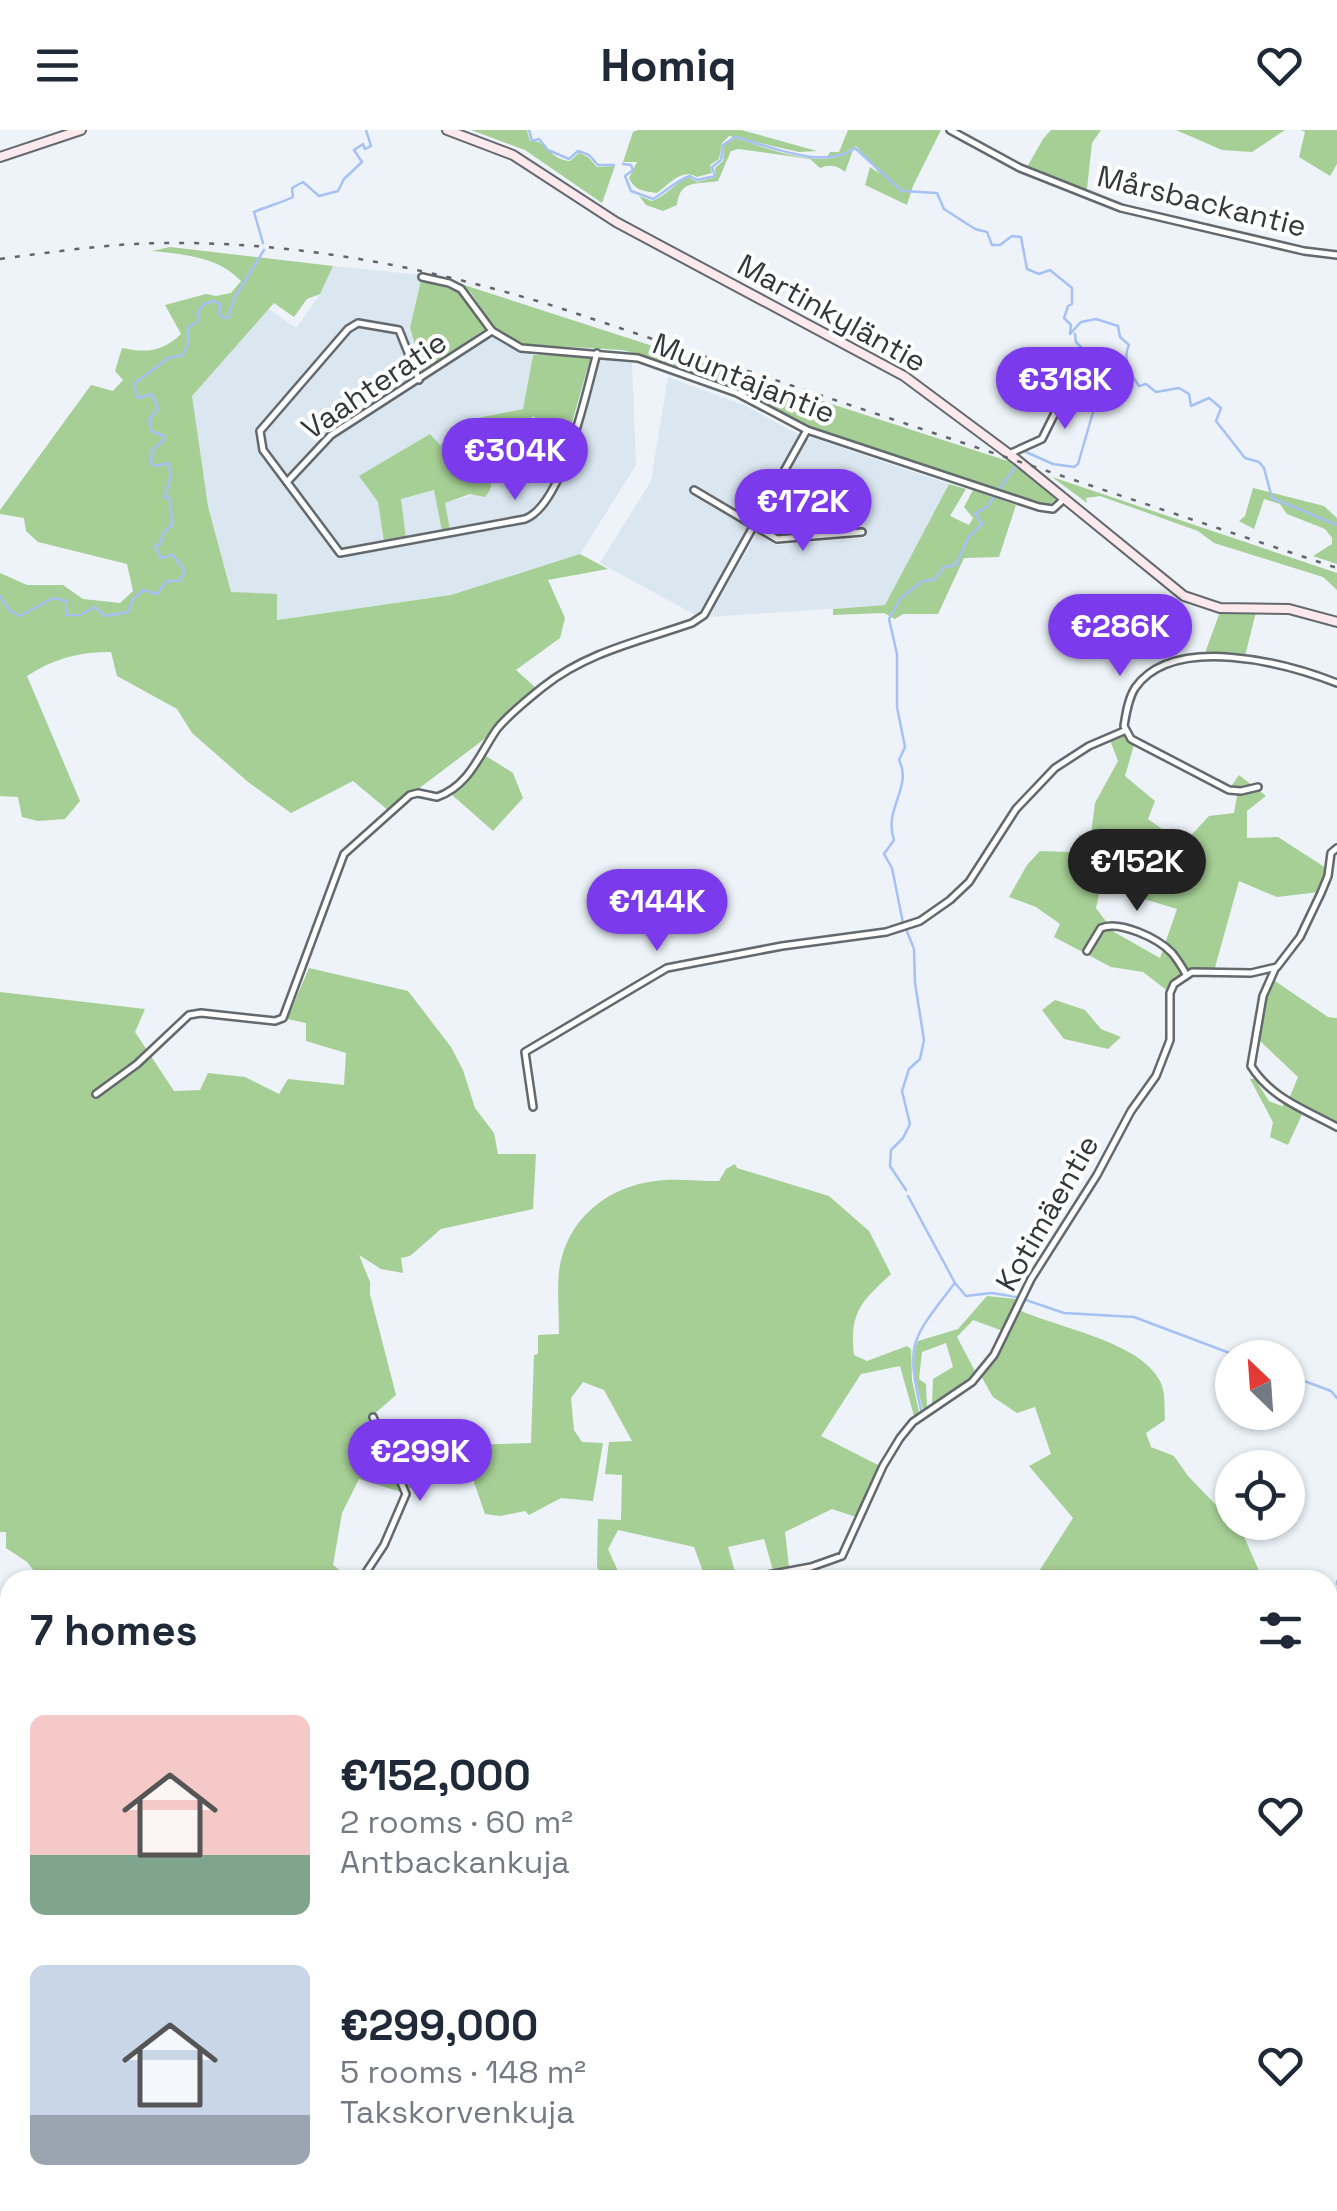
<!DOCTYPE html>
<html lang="en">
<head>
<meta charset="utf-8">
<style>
	:root { --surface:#fff; --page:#f2f2f3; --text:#1f2937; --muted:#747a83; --accent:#7c3aed }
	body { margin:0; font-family:"Space Grotesk",sans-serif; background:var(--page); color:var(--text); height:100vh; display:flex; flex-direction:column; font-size:38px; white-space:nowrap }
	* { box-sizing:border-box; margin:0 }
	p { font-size:32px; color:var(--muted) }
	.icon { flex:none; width:55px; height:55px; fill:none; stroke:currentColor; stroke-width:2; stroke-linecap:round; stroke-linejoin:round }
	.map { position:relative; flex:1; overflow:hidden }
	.side { position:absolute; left:0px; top:1440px; width:1338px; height:642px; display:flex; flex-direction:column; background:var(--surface); border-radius:30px 30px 0 0; box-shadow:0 2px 8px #0004 }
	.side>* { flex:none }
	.needle { width:65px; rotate:335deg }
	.controls { position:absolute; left:1215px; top:1210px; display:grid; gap:20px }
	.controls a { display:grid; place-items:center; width:90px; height:90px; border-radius:50%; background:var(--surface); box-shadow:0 2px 8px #0004; font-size:50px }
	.price { position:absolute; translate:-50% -85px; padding:0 22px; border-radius:35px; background:var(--accent); color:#fff; font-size:32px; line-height:65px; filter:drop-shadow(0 2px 5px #0008) }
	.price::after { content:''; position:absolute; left:50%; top:60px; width:30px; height:22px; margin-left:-15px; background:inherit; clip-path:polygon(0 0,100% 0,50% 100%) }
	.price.current { background:#222; color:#fff }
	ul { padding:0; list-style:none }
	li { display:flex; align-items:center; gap:30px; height:250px; padding:0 30px }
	li span { display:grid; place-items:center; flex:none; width:280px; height:200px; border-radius:15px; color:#555 }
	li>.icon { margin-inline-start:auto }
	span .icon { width:120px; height:120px; fill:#fffc; stroke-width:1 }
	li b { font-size:42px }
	h2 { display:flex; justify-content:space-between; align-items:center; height:120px; padding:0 30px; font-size:42px }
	header { display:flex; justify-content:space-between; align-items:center; height:130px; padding:0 30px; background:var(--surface); font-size:45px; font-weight:600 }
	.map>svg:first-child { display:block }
	.built { fill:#dae6f0 }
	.green { fill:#a6cf95; fill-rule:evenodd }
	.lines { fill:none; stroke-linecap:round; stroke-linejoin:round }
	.stream { stroke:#a6c1f3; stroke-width:2.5 }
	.street-casing { stroke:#63696d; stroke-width:10 }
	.secondary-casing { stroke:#63696d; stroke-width:12 }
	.street { stroke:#fff; stroke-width:5 }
	.secondary { stroke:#fce9ee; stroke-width:8 }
	.rail { stroke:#626669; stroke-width:2.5; stroke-dasharray:5 10; stroke-linecap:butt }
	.labels { text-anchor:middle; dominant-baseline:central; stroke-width:8; stroke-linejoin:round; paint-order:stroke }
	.street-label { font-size:30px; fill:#35383a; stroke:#fff }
</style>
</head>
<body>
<header><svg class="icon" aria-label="menu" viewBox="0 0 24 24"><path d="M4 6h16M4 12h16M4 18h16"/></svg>Homiq<svg class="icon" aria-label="heart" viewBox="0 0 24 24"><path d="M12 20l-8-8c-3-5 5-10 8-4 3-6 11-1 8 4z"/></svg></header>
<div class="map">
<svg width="1337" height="2081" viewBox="0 0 1337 2081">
	<rect width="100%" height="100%" fill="#edf3f8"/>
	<g class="built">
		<polygon points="333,136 422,145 410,198 423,241 485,199 533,225 523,279 478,287 475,303 360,346 378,372 384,419 540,387 573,328 601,229 632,233 636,335 580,424 451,465 276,490 231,462 208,376 191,266 269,179 296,198 320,164"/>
		<polygon points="668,247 746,276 799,305 752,390 694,357 692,363 749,397 697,486 600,433 651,351"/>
		<polygon points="534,286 567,310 560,335 540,374 525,385 450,400 445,373 490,360 493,343"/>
		<polygon points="813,308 949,354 885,475 709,487 757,403 776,415 866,408 864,390 846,392 838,400 779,403 761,394 807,309"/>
		<polygon points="435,360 442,401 406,408 401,369"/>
	</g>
	<g class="green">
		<path d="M 471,0 L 527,0 L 530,11 L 539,12 C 550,20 555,30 570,31 L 579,23 L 588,27 L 597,37 L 615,36 L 602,73 L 525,20 Z"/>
		<path d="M 638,0 L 741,0 L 817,21 L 799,22 L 729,6 L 722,13 L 719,29 L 710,35 L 712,43 L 697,47 C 681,38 670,54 657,63 C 644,61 635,61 629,48 L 637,32 L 623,32 L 633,2 Z"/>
		<polygon points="848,0 941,0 913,56 907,75 865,55 870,37 880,44 856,16 839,26 827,27 830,22 839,22"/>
		<polygon points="1051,0 1101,0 1092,13 1087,59 1083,62 1026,39 1043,9"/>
		<polygon points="1176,0 1285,0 1252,22 1222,20"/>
		<polygon points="1301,0 1337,0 1337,34 1330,46 1299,27 1305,2"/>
		<path d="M 736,8 C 770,19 822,41 853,20 L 845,42 C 837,35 830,34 820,38 L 810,29 L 738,19 L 731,21 L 718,51 C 696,55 680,49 677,75 L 663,81 L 646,75 L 639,66 L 652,71 C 667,66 675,52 689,47 L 697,52 L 716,47 L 715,38 L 723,31 L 724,15 Z"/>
		<path d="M 170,117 L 333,136 L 320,164 L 307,169 L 294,187 L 274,173 L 192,266 L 208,376 L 231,462 L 277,464 L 277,490 L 451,465 L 580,424 L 608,439 L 548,450 L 565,488 L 560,508 L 516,540 L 536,558 L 495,596 L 491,604 L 389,681 L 353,651 L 291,683 L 248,652 L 192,603 L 177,579 L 117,546 L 111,522 C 81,521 52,529 27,546 L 80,671 L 65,689 L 38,691 L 22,687 L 18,667 L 0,666 L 0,443 L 27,455 L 63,455 L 83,469 L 120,473 L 133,461 L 127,434 L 38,412 L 26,401 L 24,388 L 0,384 L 0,380 L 91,255 L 113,261 L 123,250 L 115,241 L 122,218 C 147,223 162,222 181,204 L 165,175 L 206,164 L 216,166 L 231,163 L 241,151 C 219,127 183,124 152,121 Z"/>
		<polygon points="421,150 460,162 485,199 423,241 410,198"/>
		<polygon points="458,153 1014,333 1057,368 1048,376 799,293 737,259 642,225 622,220 521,214 494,198 471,163"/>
		<polygon points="533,225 591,226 567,310 533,286 494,343 490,360 485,367 470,364 445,373 450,400 442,401 434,360 401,369 406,408 384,413 378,372 359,346 430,304 440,315 474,303 477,288 523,279"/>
		<polygon points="1052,347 1337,443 1337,460 1323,447 1214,413 1198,401 1100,366 1086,368 1087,373"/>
		<polygon points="949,354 966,359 950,386 969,395 973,388 964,377 973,360 1016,375 999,427 964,428 938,484 903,484 895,489 884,483 833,485 833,479 885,475"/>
		<polygon points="1253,358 1324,376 1337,388 1337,434 1313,426 1332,414 1332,408 1325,399 1287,384 1280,374 1264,369 1254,399 1239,391 1245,386"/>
		<polygon points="1220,482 1256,482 1245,526 1205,523"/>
		<path d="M 1120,605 L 1124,605 L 1134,615 L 1125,646 L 1155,671 L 1148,689 L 1183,714 L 1209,686 L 1234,683 L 1238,660 L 1230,658 L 1239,645 L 1266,666 L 1247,681 L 1247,708 L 1278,707 L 1326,738 L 1319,762 L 1277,767 L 1239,751 L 1214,841 C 1193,840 1176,840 1169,862 L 1143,842 L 1111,837 L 1054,807 L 1060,794 L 1036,777 L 1009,767 L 1027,735 L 1040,721 L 1069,722 L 1077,717 L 1079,705 L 1091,704 L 1095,673 L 1118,631 L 1110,610 ZM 1101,756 L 1177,779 L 1160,828 L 1114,802 L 1096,778 Z"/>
		<polygon points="486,626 513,643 523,668 493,701 451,664 464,654"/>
		<polygon points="309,838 408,861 451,917 463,940 475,978 494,1003 498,1024 536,1024 533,1079 441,1099 410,1126 401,1128 403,1143 381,1139 359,1125 370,1152 370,1164 396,1265 372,1286 374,1298 404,1363 359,1349 342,1383 333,1435 353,1450 41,1450 27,1432 6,1418 6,1402 0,1402 0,862 145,879 135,902 174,961 200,960 208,943 245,947 279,964 288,949 344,955 346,923 306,911 306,893 287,889"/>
		<polygon points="1272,849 1328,887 1337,888 1337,995 1305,978 1288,1015 1270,1007 1273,992 1250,949 1255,949 1269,971 1282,976 1289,969 1298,947 1259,910 1265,867"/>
		<polygon points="1055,870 1085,880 1101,899 1121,907 1108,919 1064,909 1042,880"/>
		<path d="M 735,1034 L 737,1038 L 829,1066 L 869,1101 L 891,1144 C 862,1171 849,1182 854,1225 L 867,1231 L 907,1216 L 911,1219 L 912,1250 L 919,1282 L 914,1286 L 900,1236 L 861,1244 L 821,1306 L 880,1336 L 856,1387 L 832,1379 L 785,1402 L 789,1437 L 773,1440 L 764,1409 L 728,1417 L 737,1449 L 733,1450 L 706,1450 L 694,1417 L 618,1400 L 608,1419 L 622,1450 L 602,1450 L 597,1436 L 598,1389 L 621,1390 L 622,1345 L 605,1344 L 609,1312 L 632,1311 L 604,1260 L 583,1252 L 571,1268 L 574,1300 L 582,1312 L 603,1313 L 593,1371 L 561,1368 L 529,1385 L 525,1381 L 500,1386 L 485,1384 L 468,1335 L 454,1337 L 408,1359 L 400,1342 L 465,1308 L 469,1315 L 531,1313 L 534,1225 L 538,1224 L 538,1205 L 559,1204 C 559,1183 557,1161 559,1141 C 566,1090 606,1057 655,1051 C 676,1048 698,1051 719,1051 L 726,1039 Z"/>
		<path d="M 987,1166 L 1017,1169 L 1003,1201 L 973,1190 L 957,1207 L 976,1243 L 932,1274 L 933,1249 L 953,1237 L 946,1213 L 922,1222 L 919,1249 L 926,1254 L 927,1277 L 923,1279 C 918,1259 909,1231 918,1211 L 958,1199 Z"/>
		<path d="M 1019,1180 C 1056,1197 1141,1212 1160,1251 C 1166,1263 1164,1277 1165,1290 L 1146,1303 L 1151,1317 L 1174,1326 L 1188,1346 L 1242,1402 L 1263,1450 L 1029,1450 L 1036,1446 L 1073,1388 L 1029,1336 L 1051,1324 L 1035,1277 L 1017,1283 L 993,1267 L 981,1246 L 1002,1219 Z"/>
		<polygon points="1328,1708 1337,1713 1337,2081 1116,2081 1118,2072 1328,2072"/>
		<polygon points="0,1966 10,1978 10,2072 1057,2072 1059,2081 0,2081"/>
	</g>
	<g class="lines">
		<g class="stream">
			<polyline points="529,0 532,11 539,9 548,20 569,29 578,21 589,25 598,35 614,35"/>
			<path d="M 623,34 L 631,35 L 633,40 L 625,46 L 631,61 L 653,69 C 666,62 676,50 690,46 L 697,50 L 715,46 L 712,37 L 721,30 L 723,15 L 735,7 C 770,16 824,41 855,18 L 902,61 L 937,63 L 944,79 L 975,99 L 987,102 L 992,115 L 1000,115 L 1012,106 L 1021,107 L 1027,139 L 1039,144 L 1050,140 L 1072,158 L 1072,174 L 1068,176 L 1064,188 L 1071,195 L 1070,204 L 1081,192 L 1096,189 L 1118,196 L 1120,207 L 1129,215 C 1122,229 1130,243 1139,256 L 1146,254 L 1156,262 L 1179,258 L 1189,264 L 1191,276 L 1209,268 L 1221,278 L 1216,291 L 1245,328 L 1259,332 L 1264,338 L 1272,368 L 1337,395"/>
			<path d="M 263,113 L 254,82 C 268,76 281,73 293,67 L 292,58 L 303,52 L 319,66 L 338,61 L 344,49 L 362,32 L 354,20 L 363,14 L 365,19 L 371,16 L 366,0"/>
			<polyline points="1026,322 1053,334 1074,337 1078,334 1105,241 1076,212 1075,204"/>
			<polyline points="998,360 1016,336"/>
			<polyline points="0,466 10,481 20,486 53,468 67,471 66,485 80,485 95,477 105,486 128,482 133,469 143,460 157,464 167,451 179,451 185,441 173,425 161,428 155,416 160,414 164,402 172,395 170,369 165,367 171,344 168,333 155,336 151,333 152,320 164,310 164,306 151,301 149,290 158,278 152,264 138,268 134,254 168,228 183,225 188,215 188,197 199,191 197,183 204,174 213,171 220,174 219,183 222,187 228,188 235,167 264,120"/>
			<path d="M 903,793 L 892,738 L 884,724 L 894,710 C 883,679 913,657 899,630 L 905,617 L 897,577 L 897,524 L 889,489 L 900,469 L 921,452 L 935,449 L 944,437 L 956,435 L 968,408 L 982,394 L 975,383 L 987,377 L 994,367"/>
			<polyline points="906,799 914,819 915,853 924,910 920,929 909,939 902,961 910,994 903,1008 891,1020 890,1036 906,1060"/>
			<polyline points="908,1066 955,1153 966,1166 991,1163 1018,1167"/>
			<polyline points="1026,1170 1064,1183 1134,1187 1243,1228"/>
			<polyline points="1288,1245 1331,1261 1337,1268"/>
			<path d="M 922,1284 C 905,1211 911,1211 954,1154"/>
			<polyline points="1337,1451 1337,1454"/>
			<polyline points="1328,1525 1337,1506"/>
		</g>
		<g class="street-casing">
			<g id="street">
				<polyline points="950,0 1020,38 1121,78 1304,121 1337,125"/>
				<polyline points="422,147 449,153 461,159 492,201 521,218 638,228 737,263 807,300 1039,377 1053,379 1064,369"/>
				<path d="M 419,250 L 399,200 L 358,193 L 348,199 L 260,301 L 263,320 L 340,423 L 525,389 C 564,374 586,261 597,223"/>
				<polyline points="1009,324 1042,309 1056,281 1065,241"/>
				<polyline points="287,352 331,305 492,201"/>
				<polyline points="694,360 777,409 862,402"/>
				<path d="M 1258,657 L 1241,661 L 1229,660 L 1131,609 L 1124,596 C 1126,584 1128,569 1135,558 C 1174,503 1286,533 1337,553"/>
				<path d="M 1087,821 L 1101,798 C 1119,790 1158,808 1172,823 C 1177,829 1182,837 1186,844"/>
				<path d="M 1275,839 L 1263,866 L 1251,936 C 1271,968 1304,979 1337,997"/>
				<path d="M 96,964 L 137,934 L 189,885 L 201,883 L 275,891 L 283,888 L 344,724 L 410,665 L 418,663 L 437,667 C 469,656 479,625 497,599 C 509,584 528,569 543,557 C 587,522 640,511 692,493 L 704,485 L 807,300"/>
				<polyline points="533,977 525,922 667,838 782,816 886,802 920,791 950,770 969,752 1016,679 1055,638 1089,616 1124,601"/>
				<polyline points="361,1450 384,1415 406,1364 373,1287"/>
				<polyline points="740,1450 811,1437 842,1426 883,1336 900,1308 913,1292 972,1252 994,1225 1031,1149 1097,1045 1131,981 1156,946 1170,910 1170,863 1174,854 1192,842 1251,843 1277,837 1300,807 1321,763 1328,746 1331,723 1337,718"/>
				<polyline points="0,1510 10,1511"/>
				<polyline points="1328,1632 1337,1624"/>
			</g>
		</g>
		<g class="secondary-casing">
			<g id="secondary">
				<polyline points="447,0 513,25 616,92 904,246 1017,330 1184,466 1220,478 1289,479 1337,492"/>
				<polyline points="0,27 81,0"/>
				<polyline points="1328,1596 1337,1596"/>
				<polyline points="0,1799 10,1801"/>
			</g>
		</g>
		<use href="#street" class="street"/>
		<use href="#secondary" class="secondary"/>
		<path class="rail" d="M 0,129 C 53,122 106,114 160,113 C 296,111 427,137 557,177 L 1337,438"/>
	</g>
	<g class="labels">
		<g class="street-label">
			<text transform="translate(1202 71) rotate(14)">Mårsbackantie</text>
			<text transform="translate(832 183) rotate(29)">Martinkyläntie</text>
			<text transform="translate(744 248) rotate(22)">Muuntajantie</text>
			<text transform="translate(374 255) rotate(-34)">Vaahteratie</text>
			<text transform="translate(1047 1083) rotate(-60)">Kotimäentie</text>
		</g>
	</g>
</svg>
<div class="controls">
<a><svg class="needle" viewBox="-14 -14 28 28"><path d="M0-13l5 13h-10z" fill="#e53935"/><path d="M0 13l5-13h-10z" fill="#747a83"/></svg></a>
<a><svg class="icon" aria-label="locate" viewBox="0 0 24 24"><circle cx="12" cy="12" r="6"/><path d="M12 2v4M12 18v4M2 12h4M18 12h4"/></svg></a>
</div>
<b class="price" style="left:1065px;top:302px">€318K</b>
<b class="price" style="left:515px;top:373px">€304K</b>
<b class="price" style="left:803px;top:424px">€172K</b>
<b class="price" style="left:1120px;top:549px">€286K</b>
<b class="price current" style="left:1137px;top:784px">€152K</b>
<b class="price" style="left:657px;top:824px">€144K</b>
<b class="price" style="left:420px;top:1374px">€299K</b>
<section class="side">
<h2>7 homes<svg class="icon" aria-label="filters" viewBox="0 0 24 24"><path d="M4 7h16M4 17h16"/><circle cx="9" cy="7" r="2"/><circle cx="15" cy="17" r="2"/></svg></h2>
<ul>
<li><span style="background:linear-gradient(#f6c9c9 70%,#7fa58c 0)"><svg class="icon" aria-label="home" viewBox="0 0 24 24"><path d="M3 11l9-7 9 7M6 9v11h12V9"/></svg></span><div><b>€152,000</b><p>2 rooms · 60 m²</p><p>Antbackankuja</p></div><svg class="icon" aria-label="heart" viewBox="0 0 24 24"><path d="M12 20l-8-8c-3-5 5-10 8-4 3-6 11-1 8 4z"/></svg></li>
<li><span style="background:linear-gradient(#c9d6e8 75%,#9aa5b1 0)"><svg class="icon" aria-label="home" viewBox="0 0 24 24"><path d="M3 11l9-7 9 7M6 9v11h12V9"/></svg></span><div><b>€299,000</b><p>5 rooms · 148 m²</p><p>Takskorvenkuja</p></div><svg class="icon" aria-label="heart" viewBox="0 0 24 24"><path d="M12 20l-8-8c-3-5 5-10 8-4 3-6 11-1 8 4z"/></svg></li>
</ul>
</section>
</div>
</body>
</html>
